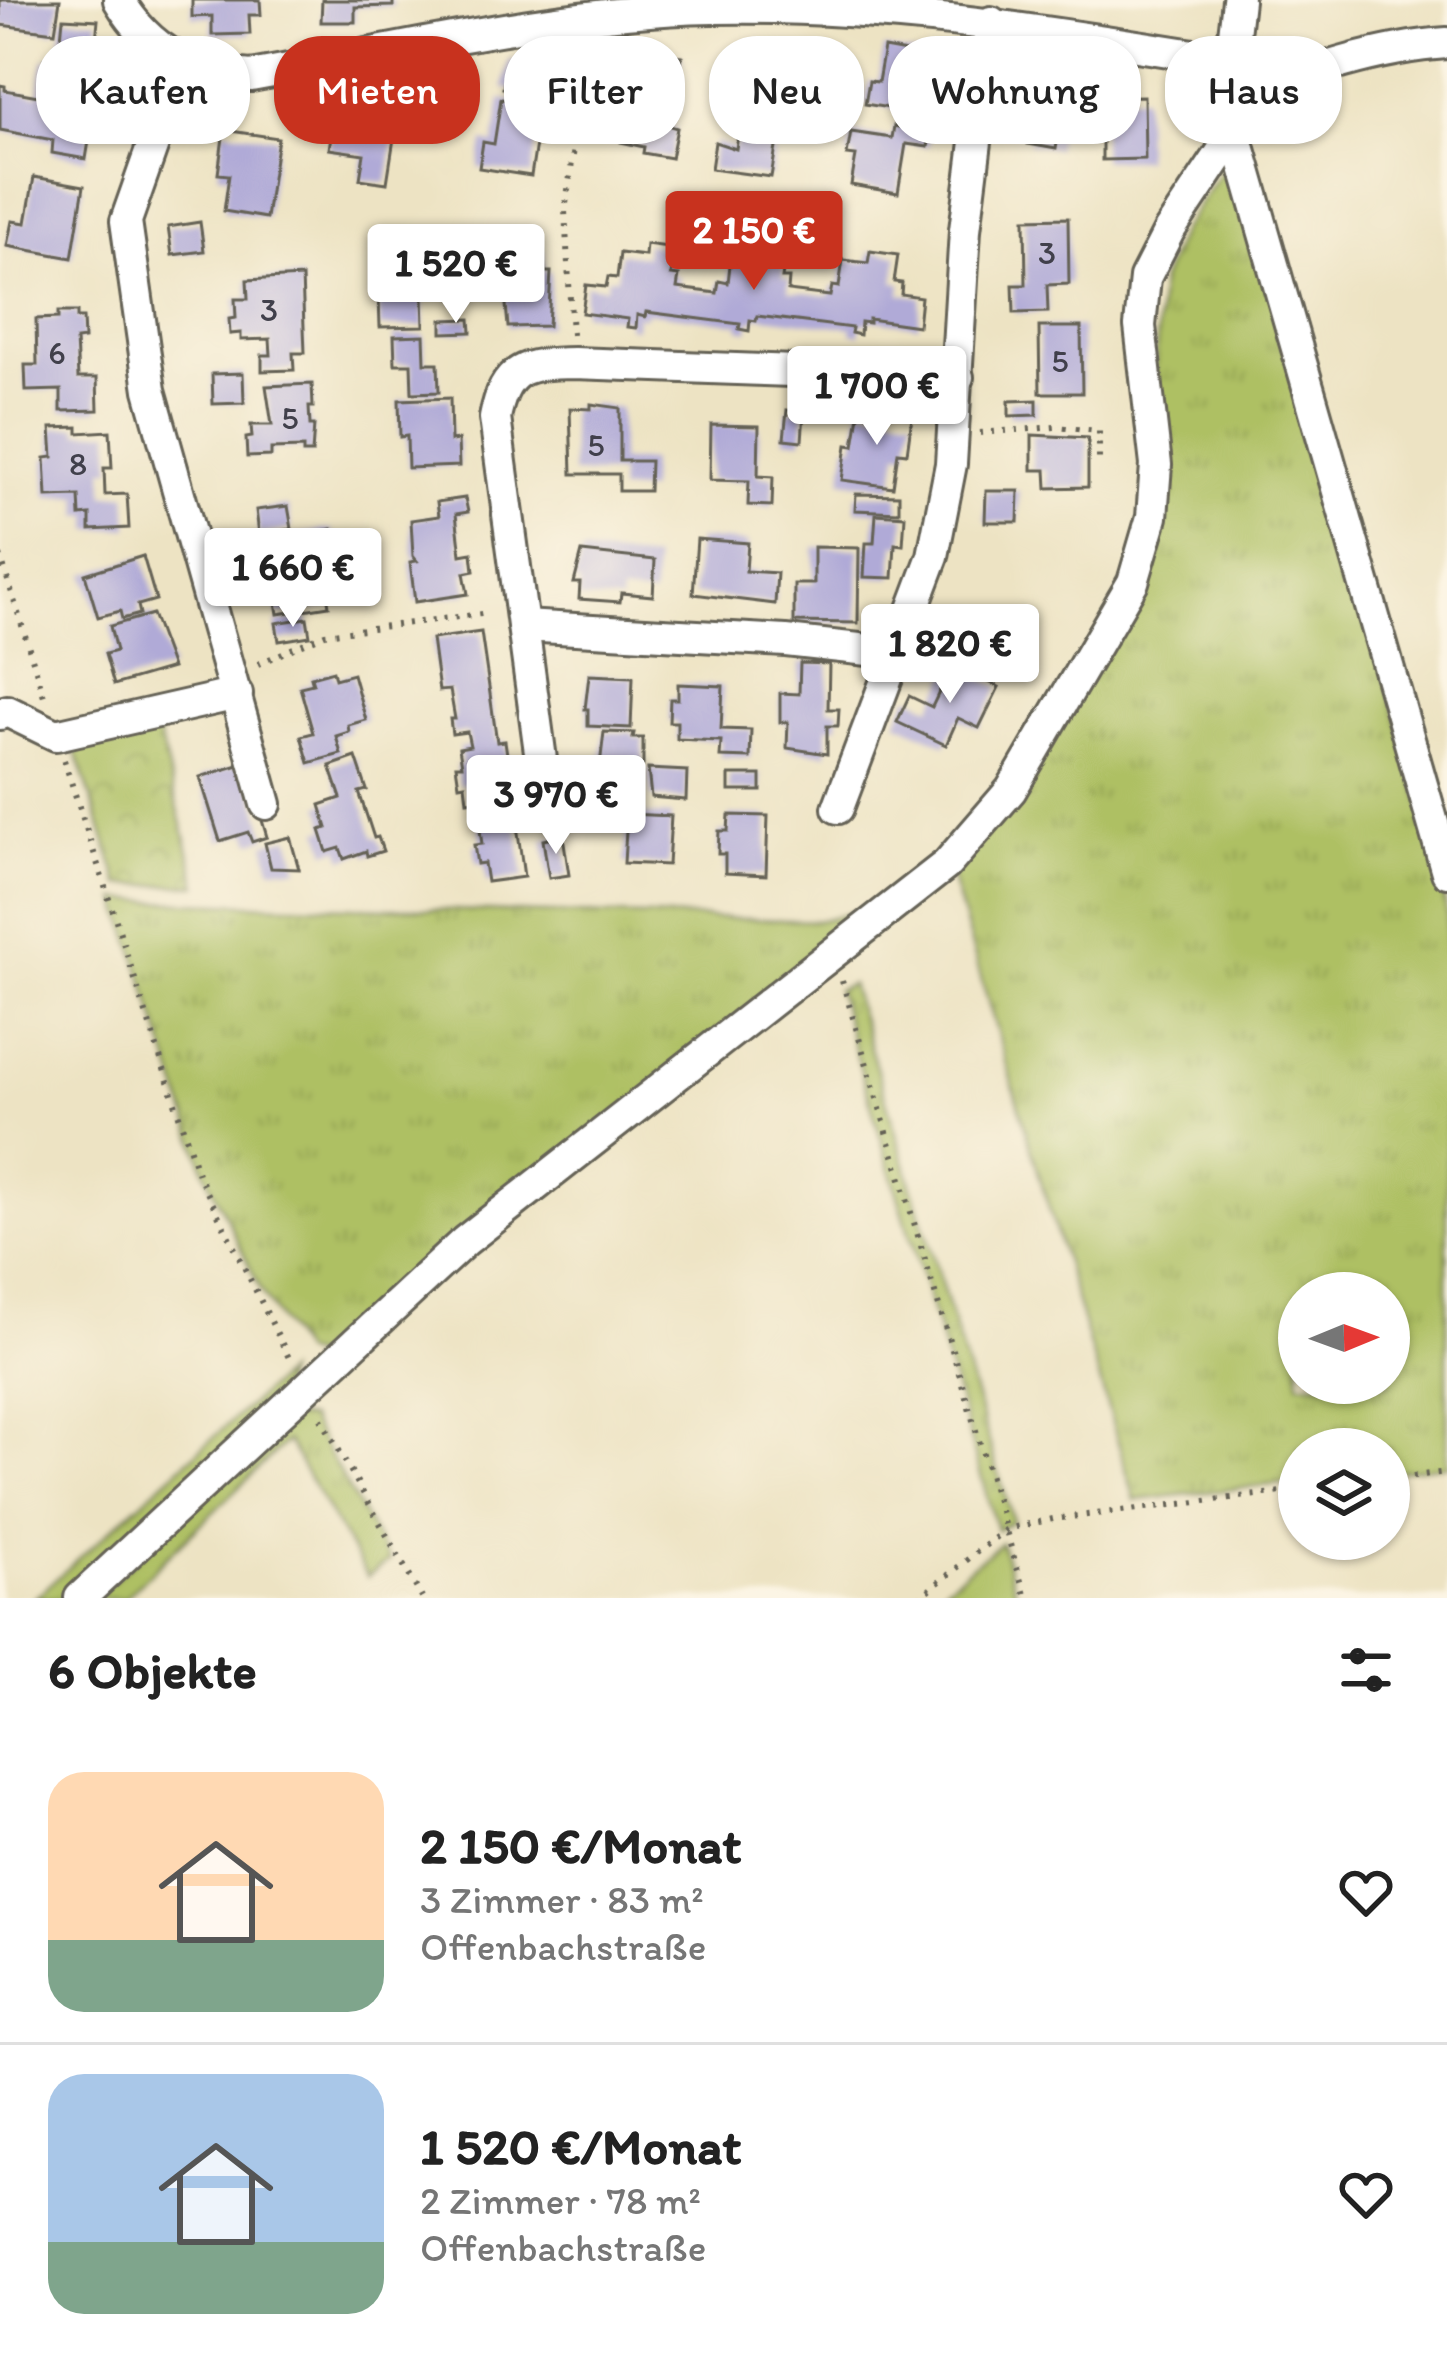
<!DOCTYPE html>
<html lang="de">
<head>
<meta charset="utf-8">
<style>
	:root { --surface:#fff; --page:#f2f2f2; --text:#222; --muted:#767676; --line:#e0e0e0; --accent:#c8321e }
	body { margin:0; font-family:Itim,sans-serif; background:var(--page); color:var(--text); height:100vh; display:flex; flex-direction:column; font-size:45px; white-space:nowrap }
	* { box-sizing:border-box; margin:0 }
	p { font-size:39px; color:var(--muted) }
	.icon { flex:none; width:66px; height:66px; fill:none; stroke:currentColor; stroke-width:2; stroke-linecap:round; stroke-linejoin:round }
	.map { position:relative; height:1598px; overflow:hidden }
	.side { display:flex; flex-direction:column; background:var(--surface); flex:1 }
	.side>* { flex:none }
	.guide { position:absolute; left:36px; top:36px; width:1377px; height:108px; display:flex; gap:24px }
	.needle { width:78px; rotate:89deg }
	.buttons { position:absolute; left:1278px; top:1272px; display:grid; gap:24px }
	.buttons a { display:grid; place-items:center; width:132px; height:132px; border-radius:50%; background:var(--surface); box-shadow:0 3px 9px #0004; font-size:60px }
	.price { position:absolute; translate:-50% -102px; padding:0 27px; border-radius:12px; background:#fff; color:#222; font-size:39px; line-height:78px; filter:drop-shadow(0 3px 6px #0008) }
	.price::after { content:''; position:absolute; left:50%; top:72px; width:36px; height:27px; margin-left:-18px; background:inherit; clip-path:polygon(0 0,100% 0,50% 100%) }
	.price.on { background:var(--accent); color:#fff }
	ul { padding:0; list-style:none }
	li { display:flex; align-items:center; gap:36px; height:300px; padding:0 48px }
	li+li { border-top:3px solid var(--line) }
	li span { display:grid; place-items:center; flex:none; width:336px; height:240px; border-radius:36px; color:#555 }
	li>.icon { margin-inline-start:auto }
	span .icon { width:144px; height:144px; fill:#fffc; stroke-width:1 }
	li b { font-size:51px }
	h2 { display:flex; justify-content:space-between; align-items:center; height:144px; padding:0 48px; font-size:51px }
	.tag { padding:0 42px; border-radius:48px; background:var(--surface); box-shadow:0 3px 9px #0004; font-size:42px; line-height:108px }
	.tag.on { background:var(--accent); color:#fff }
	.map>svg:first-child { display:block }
	.grass { fill:url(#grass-tufts); stroke:#656e40; stroke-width:3; fill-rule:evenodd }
	.park { fill:url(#park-crowns); stroke:#656e40; stroke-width:3 }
	.building { fill:#b0aad7 }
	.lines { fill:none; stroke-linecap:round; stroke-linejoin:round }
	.street-casing { stroke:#656256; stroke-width:36 }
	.path { stroke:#656256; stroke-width:6; stroke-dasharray:3 9; stroke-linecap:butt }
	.street { stroke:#fff; stroke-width:30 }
	.labels { text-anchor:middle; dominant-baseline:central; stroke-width:10; stroke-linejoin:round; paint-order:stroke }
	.number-label { font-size:33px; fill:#41404b }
</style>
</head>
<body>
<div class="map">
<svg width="1447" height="1598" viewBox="0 0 1447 1598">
	<defs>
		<pattern id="grass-tufts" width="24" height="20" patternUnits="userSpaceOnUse" patternTransform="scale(3)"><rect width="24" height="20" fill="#aec063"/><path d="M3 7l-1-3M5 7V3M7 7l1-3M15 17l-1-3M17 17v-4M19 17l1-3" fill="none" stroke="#95a455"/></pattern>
		<pattern id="park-crowns" width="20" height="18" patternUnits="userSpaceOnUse" patternTransform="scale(3)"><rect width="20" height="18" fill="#aec063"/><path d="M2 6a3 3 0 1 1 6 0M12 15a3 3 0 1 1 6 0" fill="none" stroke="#95a455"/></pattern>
	</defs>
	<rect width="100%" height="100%" fill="#fcf5e5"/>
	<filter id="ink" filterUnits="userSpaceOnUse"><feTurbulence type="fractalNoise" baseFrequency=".00833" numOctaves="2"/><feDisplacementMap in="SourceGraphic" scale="24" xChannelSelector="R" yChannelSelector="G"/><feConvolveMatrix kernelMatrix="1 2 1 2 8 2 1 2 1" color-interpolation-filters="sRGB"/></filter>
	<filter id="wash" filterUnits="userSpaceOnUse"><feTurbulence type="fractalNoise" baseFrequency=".004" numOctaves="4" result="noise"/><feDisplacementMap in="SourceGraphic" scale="48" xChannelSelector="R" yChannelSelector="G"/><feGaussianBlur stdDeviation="2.7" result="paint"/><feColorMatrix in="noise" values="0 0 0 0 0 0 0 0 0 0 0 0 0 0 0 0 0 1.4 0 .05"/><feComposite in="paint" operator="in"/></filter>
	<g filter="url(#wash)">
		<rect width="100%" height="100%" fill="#ede3c3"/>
		<g class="grass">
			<path d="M 1227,162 L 1237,164 L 1437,859 L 1447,916 L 1447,1465 L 1389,1472 L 1389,1449 L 1299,1449 L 1299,1482 L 1135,1500 L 951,876 L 1143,584 L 1160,283 L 1180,233 ZM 1299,1293 L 1389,1293 L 1389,1383 L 1299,1383 Z"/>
			<polygon points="118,900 817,921 884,905 327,1351 314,1356 301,1353 261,1291 205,1172"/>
			<polygon points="851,984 1013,1521 997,1530 837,990"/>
			<polygon points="285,1373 277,1399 65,1598 35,1598"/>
			<polygon points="291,1417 309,1419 389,1561 367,1577 287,1441 124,1598 94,1598"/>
			<polygon points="1001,1543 1017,1598 931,1598"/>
		</g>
		<polygon class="park" points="155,721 198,885 120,885 75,749"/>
		<g id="blocks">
			<g class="building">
				<polygon points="0,0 60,0 55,32 0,25"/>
				<polygon points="192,0 260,0 261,15 249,15 250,34 212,35 212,16 192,17"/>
				<polygon points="322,0 393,0 393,6 355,7 355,22 321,22"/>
				<polygon points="63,18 98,20 95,51 60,49"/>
				<polygon points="884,48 939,58 935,83 928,82 923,114 934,115 928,147 906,144 898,193 851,185 856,156 847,155 851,132 892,138 894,126 898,127 901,110 865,104 869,81 878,82"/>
				<polygon points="780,50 809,54 804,86 775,82"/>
				<polygon points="668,55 682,56 679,84 665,82"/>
				<polygon points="44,59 87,66 77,127 91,129 86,159 52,153 53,140 0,130 0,85 5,86 5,90 38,96"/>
				<polygon points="509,60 537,66 531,94 503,88"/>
				<polygon points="630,90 649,93 648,99 674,104 670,126 677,128 671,158 643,153 644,147 621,142"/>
				<polygon points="1144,96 1145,159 1102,160 1102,125 1095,125 1094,97"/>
				<polygon points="501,99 542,105 531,176 479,168 483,142 494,144"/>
				<polygon points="743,99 788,105 783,142 777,141 771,177 711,169 715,142 736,149"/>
				<polygon points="408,100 436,103 433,135 405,131"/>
				<polygon points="1035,103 1063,108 1056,149 1028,144"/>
				<polygon points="335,110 397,119 387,183 360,179 364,154 329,149"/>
				<polygon points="224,130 278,138 266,218 224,211 229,175 218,174"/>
				<polygon points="34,177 84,186 72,258 7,246 12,221 26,223"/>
				<polygon points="1068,218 1069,284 1047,285 1048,312 1014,313 1013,285 1026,285 1025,219"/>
				<polygon points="200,222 204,251 172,255 168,227"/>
				<polygon points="646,244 675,248 671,275 679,276 677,288 717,293 719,281 728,283 731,256 758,260 759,247 786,251 782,278 789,278 788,291 830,296 832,286 839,287 843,260 868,263 870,251 898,255 894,282 902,283 901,294 921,297 918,326 869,319 869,323 861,322 860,335 851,333 852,328 757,316 756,321 750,320 749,331 739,329 740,324 646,312 645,317 637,315 636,328 627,327 628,319 582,313 586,285 606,287 608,277 617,278 620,253 645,256"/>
				<polygon points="544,251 545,272 551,272 548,326 508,327 502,259 524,258 523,252"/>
				<polygon points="422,268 424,326 380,327 378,269"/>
				<polygon points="302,277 305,353 293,353 294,370 262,371 262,355 271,355 270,339 241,340 241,333 230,334 229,319 236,318 235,299 248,299 247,280"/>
				<polygon points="58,312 77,312 77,318 83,318 84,339 76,340 78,378 97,378 98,410 61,411 61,390 26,391 25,365 37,365 36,319 58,318"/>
				<polygon points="470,319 471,332 442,333 442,320"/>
				<polygon points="1039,327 1081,327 1082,393 1040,393"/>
				<polygon points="424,335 425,363 438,363 439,392 412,393 411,364 395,364 394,336"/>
				<polygon points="243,373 244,403 213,404 212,374"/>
				<polygon points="312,384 313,407 309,407 310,425 314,425 312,453 303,453 303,448 271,449 271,456 247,457 246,438 252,437 251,425 272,425 266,386"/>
				<polygon points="450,398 451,441 458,440 459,466 408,468 407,436 400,437 399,400"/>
				<polygon points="1037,400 1037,415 1009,416 1009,401"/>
				<polygon points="591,404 620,408 620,461 650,461 649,491 619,491 619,474 572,474 570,408 591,409"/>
				<polygon points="860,409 912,417 907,453 898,452 893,487 842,480 847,445 854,446"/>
				<polygon points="787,410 804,412 802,441 784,439"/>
				<polygon points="711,425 759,426 758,476 773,477 772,506 748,505 749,481 710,480"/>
				<polygon points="78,427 78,433 110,431 112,468 104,468 105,495 127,494 129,528 90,530 90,515 80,516 79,496 47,497 45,458 53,457 51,428"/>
				<polygon points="1032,435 1088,438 1088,487 1047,488 1046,470 1032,470"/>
				<polygon points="986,491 1019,491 1018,522 985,522"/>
				<polygon points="856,494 899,495 899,512 855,510"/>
				<polygon points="465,498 468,512 456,514 461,555 472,553 474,571 464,573 468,594 415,602 410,562 417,561 413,556 411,520 439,516 437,502"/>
				<polygon points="288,506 292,529 259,534 256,510"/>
				<polygon points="876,514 905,516 903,545 895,544 893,578 864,577 866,543 874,543"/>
				<polygon points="332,529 338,567 323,569 329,606 278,614 272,577 281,576 275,539"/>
				<polygon points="697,539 748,543 746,571 777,573 775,604 693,594"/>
				<polygon points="814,547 859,548 858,623 794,622 794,584 814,584"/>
				<polygon points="582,552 655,560 653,596 621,593 620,602 579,599 580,583 574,583"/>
				<polygon points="143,556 156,600 138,605 140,614 122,619 120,611 98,617 85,574"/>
				<polygon points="152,614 172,668 114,685 105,654 116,651 110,626"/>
				<polygon points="307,618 310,636 279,641 276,623"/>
				<polygon points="481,632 497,742 505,741 513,795 467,801 465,784 459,785 456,765 462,765 459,748 470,746 467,732 452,734 450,719 455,719 450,690 439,691 432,639"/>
				<polygon points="800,663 829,664 828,709 839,709 838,726 827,726 827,754 787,748 788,722 780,722 780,693 799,694"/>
				<polygon points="952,665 999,687 979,728 958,718 946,745 897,722 909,696 932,707"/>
				<polygon points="333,671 335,679 353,674 366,720 348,725 349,732 336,736 341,754 309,763 301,736 313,733 300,687 313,684 311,677"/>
				<polygon points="589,675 633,677 631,728 588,726 588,709 585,709"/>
				<polygon points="678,684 723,686 721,729 751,730 750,758 720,757 721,741 677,739 677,722 669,722 670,699 678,699"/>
				<polygon points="604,732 634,733 633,738 643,738 643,765 600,765"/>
				<polygon points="356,757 367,790 359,792 374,838 378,837 383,851 367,856 366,851 344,859 340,848 327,852 320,830 327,828 320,805 341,798 330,766"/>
				<polygon points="245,763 267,837 252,842 248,832 220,841 200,777"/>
				<polygon points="648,769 687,771 686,800 651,797"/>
				<rect x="729" y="775" width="32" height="16"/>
				<polygon points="627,814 671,816 668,865 624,863"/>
				<polygon points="729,815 768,816 766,875 725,873 725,854 718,854 719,831 728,831"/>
				<polygon points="516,818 524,877 487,882 484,863 477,864 474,845 482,844 479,823"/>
				<polygon points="563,836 569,875 549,878 543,840"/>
				<polygon points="290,837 299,869 271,868 265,843"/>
			</g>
		</g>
	</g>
	<g filter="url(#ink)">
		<use href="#blocks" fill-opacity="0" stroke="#656256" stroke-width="3"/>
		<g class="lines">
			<g class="street-casing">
				<g id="street">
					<path d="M 119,0 C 151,54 191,70 251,76 C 403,49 557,11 712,8 C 888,4 1058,33 1231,61"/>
					<polyline points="1238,0 1231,61 1235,132 1447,872"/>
					<polyline points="182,62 126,221 150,390 266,804"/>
					<path d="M 1233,99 C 1303,74 1373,48 1447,43"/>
					<polyline points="523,626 786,641 896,653"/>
					<polyline points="0,714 7,711 56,735 237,694"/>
					<path d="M 547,804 L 495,418 C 505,366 525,364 574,363 L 958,377"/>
					<polyline points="838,808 933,556 951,464 965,230 991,22"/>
					<polyline points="80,1598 465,1241 947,864 1011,790 1133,582 1152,517 1156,465 1140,326 1145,278 1169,231 1235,132"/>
				</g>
			</g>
			<g class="path">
				<polyline points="572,335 565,211 589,44"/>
				<polyline points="980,433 1055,427 1099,431 1099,459"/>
				<polyline points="0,555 44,696"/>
				<polyline points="258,664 325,634 489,613"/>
				<polyline points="64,760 198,1174 292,1364"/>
				<polyline points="842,981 1026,1598"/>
				<polyline points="321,1418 422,1598"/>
				<polyline points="1389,1479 1447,1472"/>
				<polyline points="919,1598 1006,1529 1053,1519 1299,1490"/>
			</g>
			<use href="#street" class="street"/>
		</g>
	</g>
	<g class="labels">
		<g class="number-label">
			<text x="1047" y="252">3</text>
			<text x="269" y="309">3</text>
			<text x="57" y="352">6</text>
			<text x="1060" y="360">5</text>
			<text x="290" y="417">5</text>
			<text x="596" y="444">5</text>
			<text x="78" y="463">8</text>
		</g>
	</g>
</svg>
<div class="buttons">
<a><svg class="needle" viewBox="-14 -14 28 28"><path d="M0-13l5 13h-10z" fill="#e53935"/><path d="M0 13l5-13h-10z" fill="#767676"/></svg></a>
<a><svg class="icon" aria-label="layers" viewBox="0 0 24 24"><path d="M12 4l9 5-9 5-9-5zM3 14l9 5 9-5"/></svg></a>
</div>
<b class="price on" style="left:754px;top:293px">2 150 €</b>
<b class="price" style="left:456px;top:326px">1 520 €</b>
<b class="price" style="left:877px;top:448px">1 700 €</b>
<b class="price" style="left:293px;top:630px">1 660 €</b>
<b class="price" style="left:950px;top:706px">1 820 €</b>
<b class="price" style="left:556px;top:857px">3 970 €</b>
<div class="guide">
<a class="tag">Kaufen</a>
<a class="tag on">Mieten</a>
<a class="tag">Filter</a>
<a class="tag">Neu</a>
<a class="tag">Wohnung</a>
<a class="tag">Haus</a>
</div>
</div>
<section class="side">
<h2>6 Objekte<svg class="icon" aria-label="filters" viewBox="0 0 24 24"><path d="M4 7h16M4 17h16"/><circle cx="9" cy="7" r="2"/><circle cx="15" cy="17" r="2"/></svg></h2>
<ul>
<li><span style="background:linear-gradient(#ffd9b3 70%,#7fa58c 0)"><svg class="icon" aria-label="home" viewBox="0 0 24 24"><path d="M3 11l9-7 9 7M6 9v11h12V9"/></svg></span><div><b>2 150 €/Monat</b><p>3 Zimmer · 83 m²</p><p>Offenbachstraße</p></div><svg class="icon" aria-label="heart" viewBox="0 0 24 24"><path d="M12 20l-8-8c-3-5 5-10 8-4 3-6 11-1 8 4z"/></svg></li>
<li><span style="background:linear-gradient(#a9c7e8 70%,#7fa58c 0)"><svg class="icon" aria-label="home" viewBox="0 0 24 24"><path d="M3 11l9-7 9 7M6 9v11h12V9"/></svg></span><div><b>1 520 €/Monat</b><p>2 Zimmer · 78 m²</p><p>Offenbachstraße</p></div><svg class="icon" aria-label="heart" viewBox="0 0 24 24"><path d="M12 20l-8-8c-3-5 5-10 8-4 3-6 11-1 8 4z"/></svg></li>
</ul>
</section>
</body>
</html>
